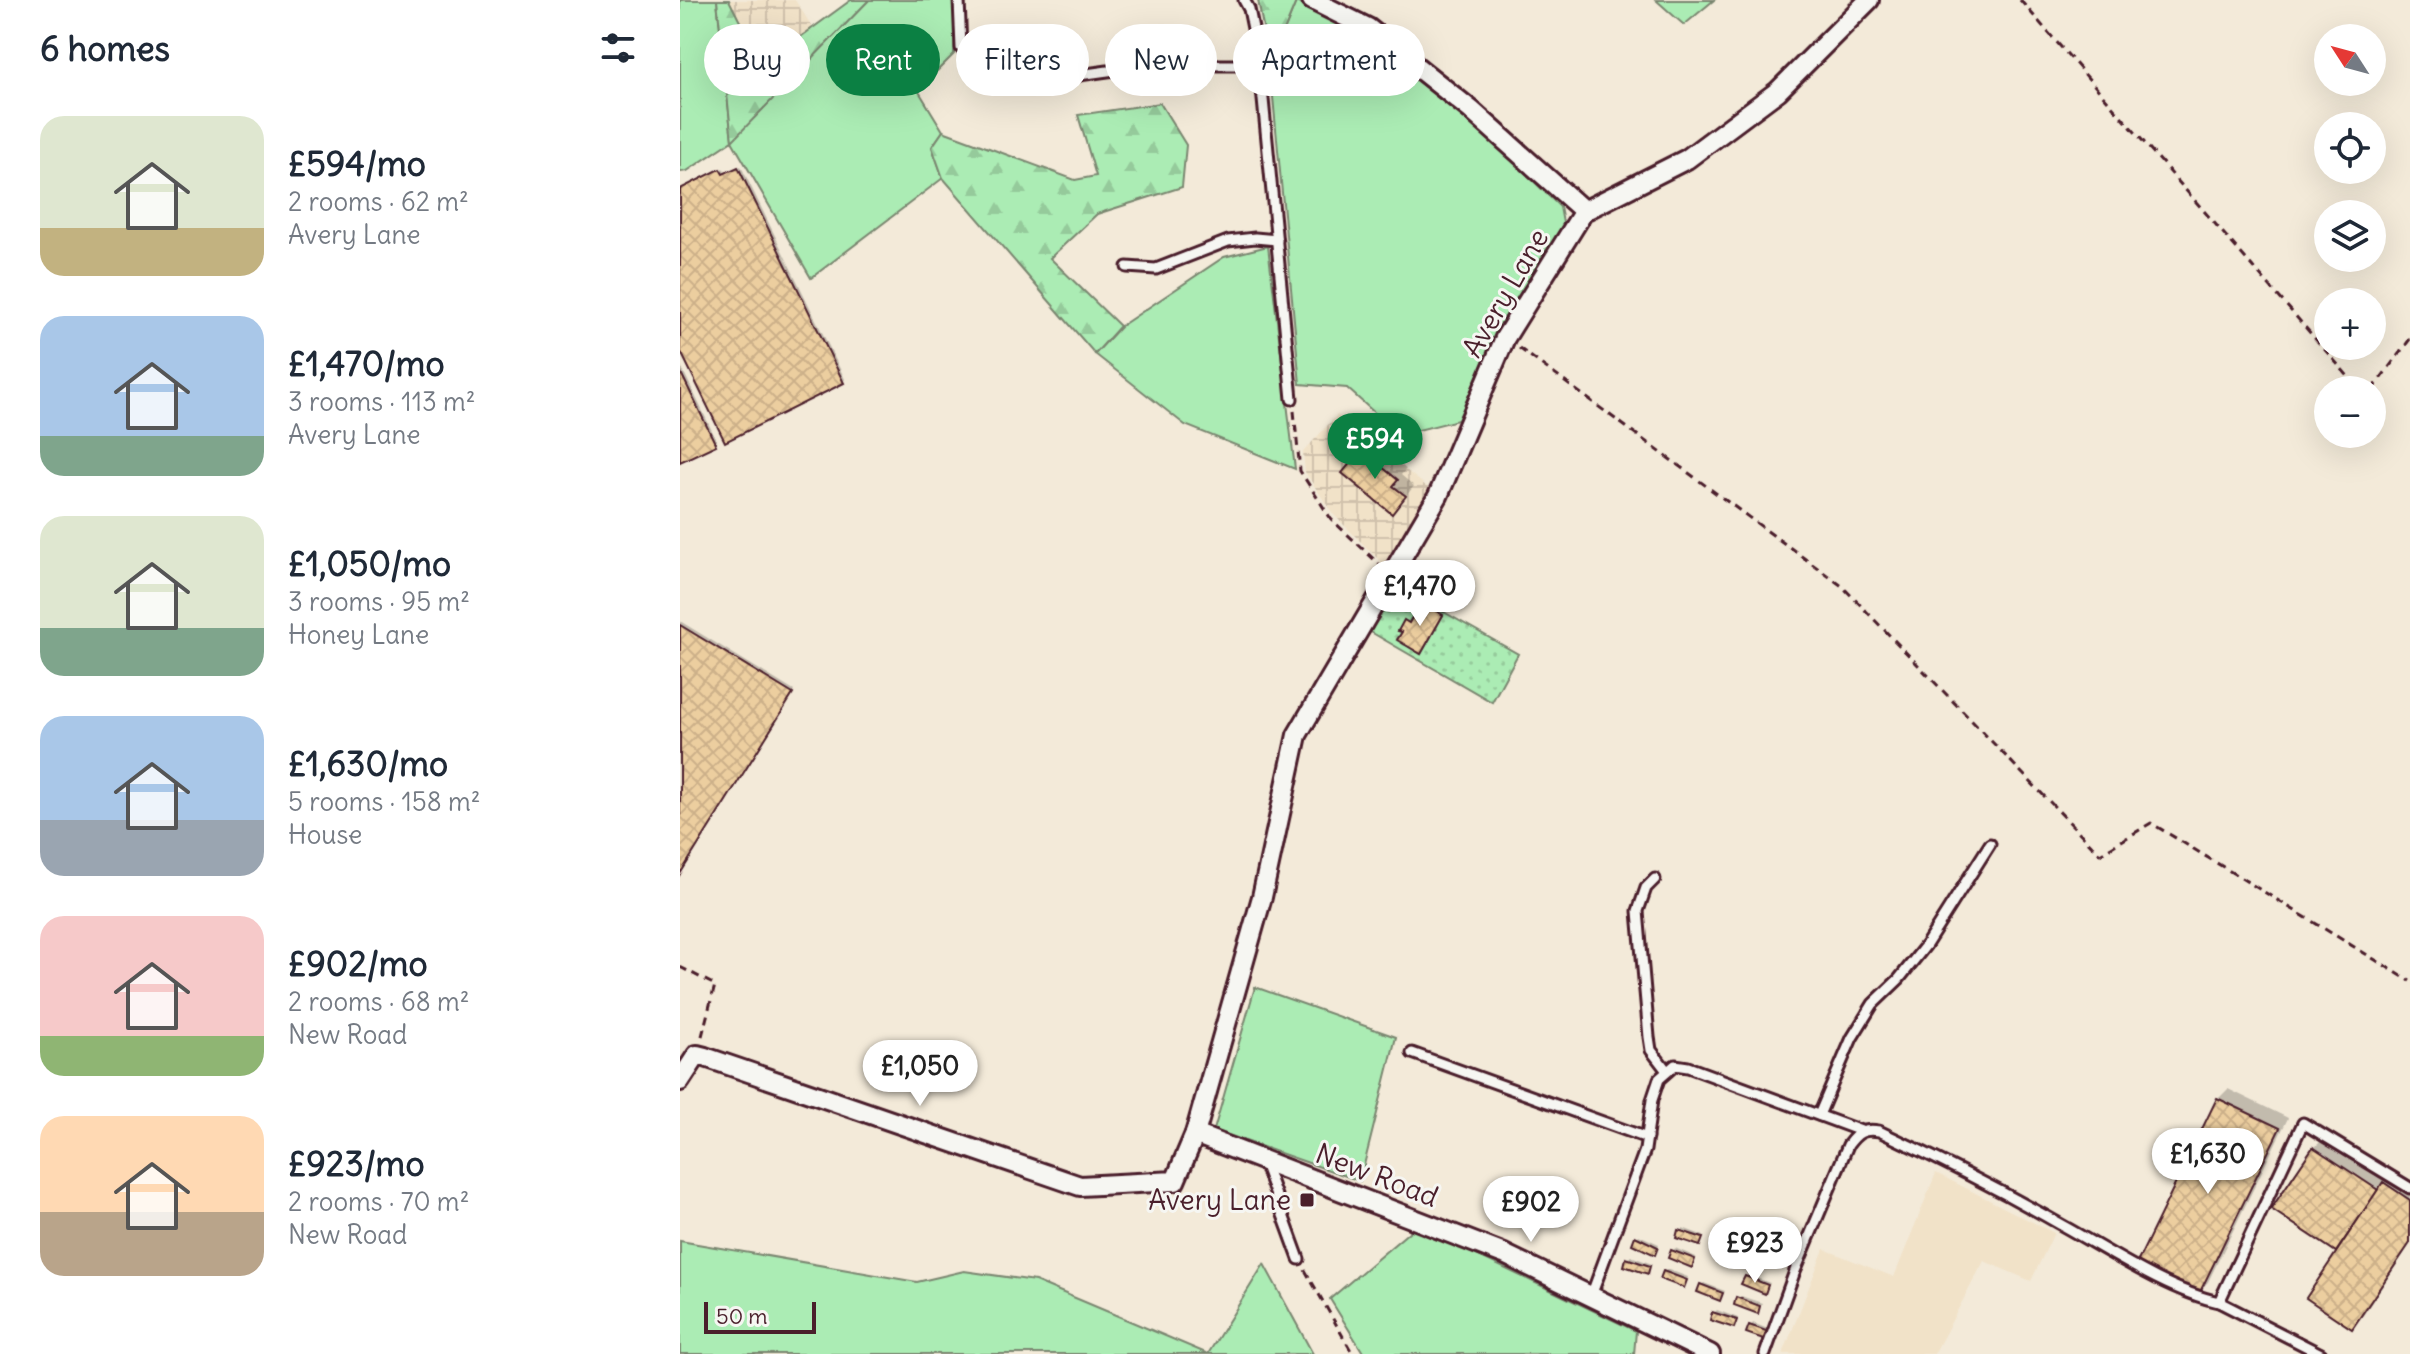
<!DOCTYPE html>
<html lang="en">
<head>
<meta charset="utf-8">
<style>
	:root { --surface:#fff; --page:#f2f2f3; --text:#1f2937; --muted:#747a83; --accent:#0b8043 }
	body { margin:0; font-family:Delius,sans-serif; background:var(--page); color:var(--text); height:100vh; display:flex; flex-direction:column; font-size:30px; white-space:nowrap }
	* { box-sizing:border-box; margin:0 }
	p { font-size:26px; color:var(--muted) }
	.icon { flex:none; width:44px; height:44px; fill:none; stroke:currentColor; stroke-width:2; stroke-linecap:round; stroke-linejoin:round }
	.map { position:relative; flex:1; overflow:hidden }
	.details { display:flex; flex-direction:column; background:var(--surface); width:680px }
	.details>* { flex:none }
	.guide { position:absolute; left:24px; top:24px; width:760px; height:72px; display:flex; gap:16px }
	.needle { width:52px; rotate:306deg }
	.buttons { position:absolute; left:1634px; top:24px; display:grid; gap:16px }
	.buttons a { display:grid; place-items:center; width:72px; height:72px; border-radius:50%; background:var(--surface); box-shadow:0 8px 32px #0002; font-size:40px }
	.scale { position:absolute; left:24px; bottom:20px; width:112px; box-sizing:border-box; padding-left:8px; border:4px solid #4a1f2b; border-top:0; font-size:22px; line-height:28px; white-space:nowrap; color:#4a1f2b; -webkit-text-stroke:6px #f6f6f2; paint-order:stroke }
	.price { position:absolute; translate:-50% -68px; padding:0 18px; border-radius:28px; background:#fff; color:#222; font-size:26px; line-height:52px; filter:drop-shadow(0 2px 4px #0008) }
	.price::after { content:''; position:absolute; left:50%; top:48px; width:24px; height:18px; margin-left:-12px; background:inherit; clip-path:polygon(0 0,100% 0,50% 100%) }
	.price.on { background:var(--accent); color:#fff }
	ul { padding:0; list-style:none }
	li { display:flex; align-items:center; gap:24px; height:200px; padding:0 40px }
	li span { display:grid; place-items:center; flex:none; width:224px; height:160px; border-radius:24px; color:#555 }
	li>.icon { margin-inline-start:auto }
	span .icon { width:96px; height:96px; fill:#fffc; stroke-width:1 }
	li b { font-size:34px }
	h2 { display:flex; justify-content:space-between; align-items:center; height:96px; padding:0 40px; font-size:34px }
	.pill { padding:0 28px; border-radius:36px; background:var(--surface); box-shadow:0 8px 32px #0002; font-size:28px; line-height:72px }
	.pill.on { background:var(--accent); color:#fff }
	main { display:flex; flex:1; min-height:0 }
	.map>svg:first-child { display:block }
	.built { fill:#f1e2c8 }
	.industrial { fill:url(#industrial-grid) }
	.grass { fill:#abecb4; stroke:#7a8670; stroke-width:2 }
	.forest { fill:url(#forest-firs); stroke:#7a8670; stroke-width:2 }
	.garden { fill:url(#garden-dots); stroke:#7a8670; stroke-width:2; fill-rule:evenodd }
	.shadow { fill:#0003 }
	.building { fill:url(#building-cross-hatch); stroke:#4a1f2b; stroke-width:2 }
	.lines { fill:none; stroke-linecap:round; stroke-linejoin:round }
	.service-casing { stroke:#4a1f2b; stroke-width:15 }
	.minor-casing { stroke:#4a1f2b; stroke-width:24 }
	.path { stroke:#4a1f2b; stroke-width:3; stroke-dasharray:8 6; stroke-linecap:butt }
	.service { stroke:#f6f6f2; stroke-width:9 }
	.minor { stroke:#f6f6f2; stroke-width:18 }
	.poi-dot { fill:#4a1f2b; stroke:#f6f6f2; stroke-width:3 }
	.labels { text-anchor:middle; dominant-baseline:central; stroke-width:6; stroke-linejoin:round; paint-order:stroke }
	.street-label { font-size:28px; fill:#4a1f2b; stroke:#f6f6f2 }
	.poi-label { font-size:28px; fill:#4a1f2b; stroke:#f6f6f2; text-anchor:end }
</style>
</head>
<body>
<main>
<section class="details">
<h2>6 homes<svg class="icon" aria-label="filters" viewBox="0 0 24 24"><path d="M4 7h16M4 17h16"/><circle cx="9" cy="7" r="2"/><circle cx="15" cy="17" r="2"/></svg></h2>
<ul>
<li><span style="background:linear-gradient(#dfe7d0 70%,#c2b280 0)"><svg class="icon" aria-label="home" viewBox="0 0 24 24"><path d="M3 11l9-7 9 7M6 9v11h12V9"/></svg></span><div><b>£594/mo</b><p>2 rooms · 62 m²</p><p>Avery Lane</p></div></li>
<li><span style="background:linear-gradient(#a9c7e8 75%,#7fa58c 0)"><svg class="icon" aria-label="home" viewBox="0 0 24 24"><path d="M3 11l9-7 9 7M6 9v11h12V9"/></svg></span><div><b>£1,470/mo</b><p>3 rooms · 113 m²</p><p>Avery Lane</p></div></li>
<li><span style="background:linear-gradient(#dfe7d0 70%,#7fa58c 0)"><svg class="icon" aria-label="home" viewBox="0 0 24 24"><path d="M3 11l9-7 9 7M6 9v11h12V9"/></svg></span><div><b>£1,050/mo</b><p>3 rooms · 95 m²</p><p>Honey Lane</p></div></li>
<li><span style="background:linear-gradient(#a9c7e8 65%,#9aa5b1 0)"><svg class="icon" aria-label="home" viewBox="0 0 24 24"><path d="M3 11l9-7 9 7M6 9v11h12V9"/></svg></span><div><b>£1,630/mo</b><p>5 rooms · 158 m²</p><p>House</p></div></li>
<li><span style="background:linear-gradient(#f6c9c9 75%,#8fb573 0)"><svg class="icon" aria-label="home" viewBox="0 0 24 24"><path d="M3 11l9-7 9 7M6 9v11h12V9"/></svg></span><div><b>£902/mo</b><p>2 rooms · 68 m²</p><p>New Road</p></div></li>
<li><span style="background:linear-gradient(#ffd9b3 60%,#b9a48a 0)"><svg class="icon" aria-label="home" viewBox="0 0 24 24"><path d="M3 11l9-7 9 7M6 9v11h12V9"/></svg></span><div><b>£923/mo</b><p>2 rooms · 70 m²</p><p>New Road</p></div></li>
</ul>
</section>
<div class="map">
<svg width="1730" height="1354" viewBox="0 0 1730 1354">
	<defs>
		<pattern id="industrial-grid" width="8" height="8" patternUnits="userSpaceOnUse" patternTransform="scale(2)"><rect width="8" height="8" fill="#f1e2c8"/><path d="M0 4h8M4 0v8" fill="none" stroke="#d0c1ac"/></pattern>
		<pattern id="forest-firs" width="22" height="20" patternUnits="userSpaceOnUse" patternTransform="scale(2)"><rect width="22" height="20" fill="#abecb4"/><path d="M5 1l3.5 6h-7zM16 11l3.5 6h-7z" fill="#95ca9b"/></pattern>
		<pattern id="garden-dots" width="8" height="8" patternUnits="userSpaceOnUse" patternTransform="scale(2)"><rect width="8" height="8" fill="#abecb4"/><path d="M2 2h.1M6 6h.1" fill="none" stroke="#95ca9b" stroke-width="1.8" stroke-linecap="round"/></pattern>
		<pattern id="building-cross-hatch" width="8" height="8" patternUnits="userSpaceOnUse" patternTransform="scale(2)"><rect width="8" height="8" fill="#ecce9f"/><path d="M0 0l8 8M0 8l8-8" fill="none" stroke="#ccb089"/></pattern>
	</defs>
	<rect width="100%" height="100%" fill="#f3ead9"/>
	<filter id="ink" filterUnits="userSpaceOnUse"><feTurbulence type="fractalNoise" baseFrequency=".0125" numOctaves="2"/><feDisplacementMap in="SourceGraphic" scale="16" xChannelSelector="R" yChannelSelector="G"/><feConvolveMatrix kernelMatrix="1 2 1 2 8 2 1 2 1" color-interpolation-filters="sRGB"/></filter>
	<g filter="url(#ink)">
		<polygon class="built" points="1256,1173 1374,1233 1351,1281 1304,1261 1254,1354 1103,1354 1144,1249 1214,1277"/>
		<g class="industrial">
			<polygon points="49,0 115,0 133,28 82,65"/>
			<polygon points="657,415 751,490 707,568 653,514 625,472 623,452"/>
		</g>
		<g class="grass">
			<polygon points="0,0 37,0 52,140 189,0 276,0 274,54 238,90 263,131 252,147 263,178 131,278 52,141 7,171 0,172"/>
			<polygon points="976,0 1034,0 1004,25"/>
			<polygon points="616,2 680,31 782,111 880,207 884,228 820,325 778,420 719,435 667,388 620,384 590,65"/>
			<polygon points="588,246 615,469 505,425 415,354 441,326 544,257"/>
			<polygon points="575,987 716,1037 680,1181 534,1130"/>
			<polygon points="736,1226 956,1331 954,1354 684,1354 650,1299"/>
			<polygon points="0,1241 237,1282 284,1271 355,1281 528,1354 584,1264 633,1354 0,1354"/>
		</g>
		<g class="forest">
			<polygon points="37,0 49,0 82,65 171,0 189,0 52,141"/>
			<polygon points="578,0 616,2 590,65"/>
			<polygon points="480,103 506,145 502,187 417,214 370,258 440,326 415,354 263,178 252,147 263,131 395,180 416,176 398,115"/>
		</g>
		<path class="garden" d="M 716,585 L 838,654 L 812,702 L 689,631 ZM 741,602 L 763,615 L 741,654 L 717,639 L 722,632 L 719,630 L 729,623 Z"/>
		<g class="shadow">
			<polygon points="61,166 165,379 163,382 0,345 0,189 43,168 46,173"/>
			<polygon points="0,364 37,441 0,460"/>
			<polygon points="692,441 726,469 721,475 734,486 722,501 665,473"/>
			<polygon points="749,597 768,608 740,651 726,622 732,616 735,617"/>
			<polygon points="0,621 114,691 0,872"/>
			<polygon points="1548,1089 1608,1118 1528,1282 1518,1292 1538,1099"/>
			<polygon points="1644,1138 1707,1181 1715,1173 1730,1184 1730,1245 1682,1317 1672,1326 1659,1252 1594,1208 1634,1148"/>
			<polygon points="1003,1228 1024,1236 1022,1241 998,1236"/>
			<polygon points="959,1235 979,1244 977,1250 957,1238"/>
			<polygon points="995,1248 1016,1257 1014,1263 993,1251"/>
			<polygon points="951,1256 972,1264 970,1270 967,1272 948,1259"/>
			<polygon points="987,1269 1008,1277 1006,1283 1003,1285 985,1272"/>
			<polygon points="1069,1275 1090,1283 1087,1289 1085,1292 1066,1277"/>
			<polygon points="1024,1283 1045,1291 1042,1296 1040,1299 1021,1285"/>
			<polygon points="1061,1296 1082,1303 1080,1309 1077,1311 1058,1298"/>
			<polygon points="1037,1310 1058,1318 1056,1324 1053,1326 1034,1313"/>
			<polygon points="1073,1323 1093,1331 1091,1336 1071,1326"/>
		</g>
		<g class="building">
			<polygon points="58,167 164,383 45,442 0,350 0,189 40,169 43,174"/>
			<polygon points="0,371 36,445 0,462"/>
			<polygon points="681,450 718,480 713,486 726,496 712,514 662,473"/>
			<polygon points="741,602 763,615 741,654 717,640 722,632 718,631 724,620 729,623"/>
			<polygon points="0,625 113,694 0,874"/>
			<polygon points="1537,1098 1600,1128 1519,1294 1456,1265"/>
			<polygon points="1633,1147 1698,1190 1656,1252 1591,1209"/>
			<polygon points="1703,1182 1730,1200 1730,1243 1672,1329 1626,1298"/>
			<polygon points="998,1230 1023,1238 1020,1246 996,1238"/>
			<polygon points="955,1236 978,1247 975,1255 952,1244"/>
			<polygon points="991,1250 1015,1259 1012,1268 988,1258"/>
			<polygon points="946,1258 970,1266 968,1274 944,1266"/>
			<polygon points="983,1271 1007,1280 1004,1288 980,1279"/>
			<polygon points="1065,1276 1088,1285 1085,1294 1061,1284"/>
			<polygon points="1020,1284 1043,1293 1040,1301 1017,1292"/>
			<polygon points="1056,1297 1080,1306 1078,1314 1054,1305"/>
			<polygon points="1032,1312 1057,1320 1054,1328 1030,1320"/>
			<polygon points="1069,1325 1092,1333 1089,1341 1066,1333"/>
		</g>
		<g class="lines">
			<g class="service-casing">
				<g id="service">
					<polyline points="279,0 281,48 288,56 312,67 373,70 392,76 449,68 469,54 483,52 497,54 513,62 539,65 561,65 579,58"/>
					<polyline points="564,0 569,9 579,58 612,399"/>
					<polyline points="447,267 476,269 548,241 575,238 597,240"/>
					<polyline points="975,879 966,888 958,911 969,1037 971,1050 987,1071"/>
					<polyline points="732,1053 967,1138"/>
					<polyline points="1139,1115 1172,1038 1193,1004 1219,979 1246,945 1310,844"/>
					<polyline points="583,1160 619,1259"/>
					<polyline points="911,1296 965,1150 972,1100 979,1079 995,1065 1008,1067 1181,1131"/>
					<path d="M 1085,1354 L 1115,1271 L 1168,1145 C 1177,1133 1183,1128 1199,1131 C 1263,1161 1324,1192 1385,1227 C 1430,1252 1489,1291 1539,1302"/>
					<polyline points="1641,1354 1539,1302 1623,1123 1730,1188"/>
				</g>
			</g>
			<g class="minor-casing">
				<g id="minor">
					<polyline points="632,0 688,28 791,110 904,211"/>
					<polyline points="0,1081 17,1055 25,1057 400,1186 495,1181 515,1134 582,897 617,735 758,496 825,338 904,211 1007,159 1098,91 1189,0"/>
					<polyline points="515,1134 824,1254 1030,1354"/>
				</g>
			</g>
			<g class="path">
				<polyline points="1340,0 1680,390"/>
				<polyline points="839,348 1162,586 1420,854 1471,823 1730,981"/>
				<polyline points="1692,390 1730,339"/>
				<polyline points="614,411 620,471 651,519 699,564"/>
				<polyline points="0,967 35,985 21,1040"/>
				<polyline points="625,1270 673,1354"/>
			</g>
			<use href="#service" class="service"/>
			<use href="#minor" class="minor"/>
		</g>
	</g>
	<rect class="poi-dot" x="619" y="1192" width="16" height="16" rx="4"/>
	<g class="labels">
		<g class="street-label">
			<text transform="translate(825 293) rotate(-60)">Avery Lane</text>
			<text transform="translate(697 1175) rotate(21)">New Road</text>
		</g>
		<g class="poi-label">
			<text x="611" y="1200">Avery Lane</text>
		</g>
	</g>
</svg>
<div class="buttons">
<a><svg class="needle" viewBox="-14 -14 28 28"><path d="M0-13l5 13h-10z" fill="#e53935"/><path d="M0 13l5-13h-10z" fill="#747a83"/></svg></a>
<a><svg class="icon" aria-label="locate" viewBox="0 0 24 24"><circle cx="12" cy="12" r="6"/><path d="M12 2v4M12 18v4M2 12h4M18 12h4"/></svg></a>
<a><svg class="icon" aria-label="layers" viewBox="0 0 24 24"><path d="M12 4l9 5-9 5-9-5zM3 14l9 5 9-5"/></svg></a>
<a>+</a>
<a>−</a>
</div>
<div class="scale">50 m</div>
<b class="price on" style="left:695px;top:481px">£594</b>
<b class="price" style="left:740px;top:628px">£1,470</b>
<b class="price" style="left:240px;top:1108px">£1,050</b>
<b class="price" style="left:1528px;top:1196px">£1,630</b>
<b class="price" style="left:851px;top:1244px">£902</b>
<b class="price" style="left:1075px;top:1285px">£923</b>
<div class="guide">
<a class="pill">Buy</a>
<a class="pill on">Rent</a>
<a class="pill">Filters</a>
<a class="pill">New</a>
<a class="pill">Apartment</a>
</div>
</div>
</main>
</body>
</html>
